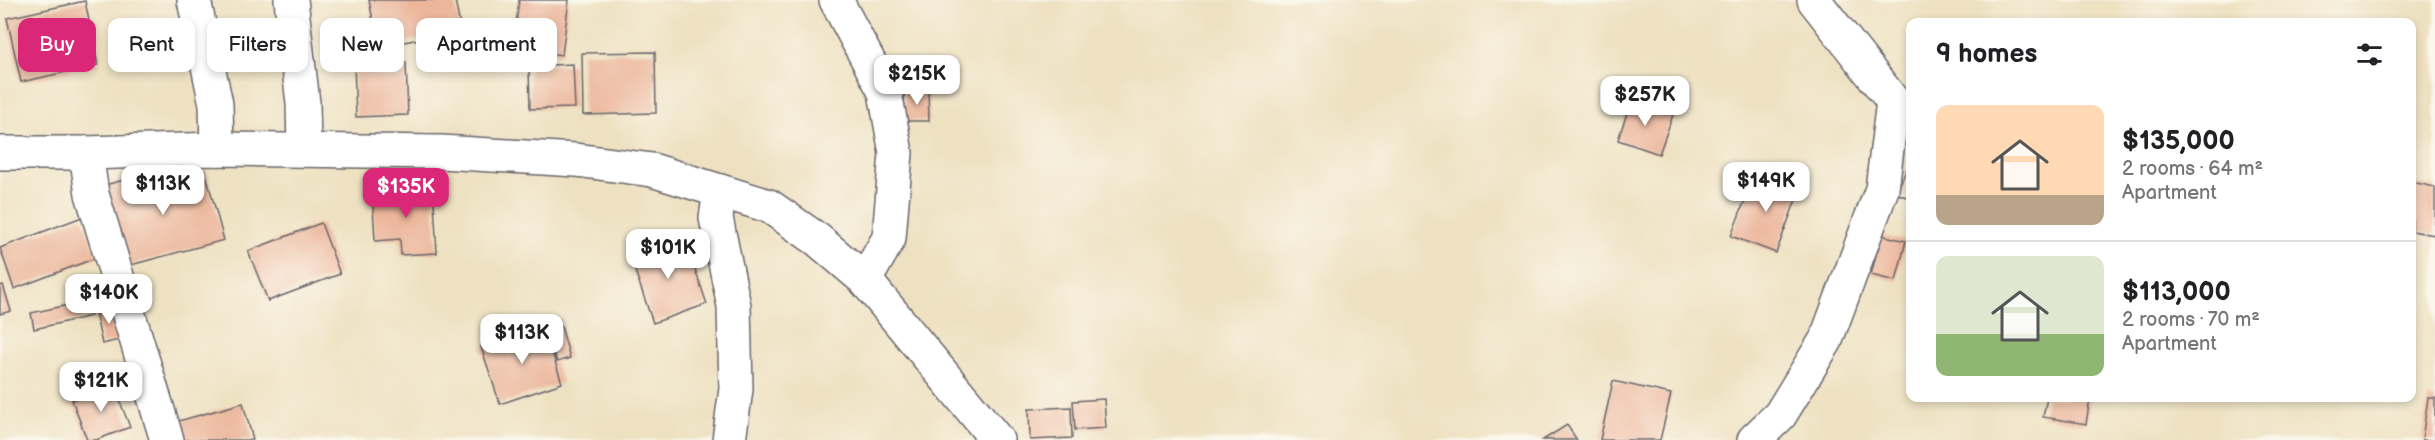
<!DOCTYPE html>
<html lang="en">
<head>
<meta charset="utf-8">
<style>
	:root { --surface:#fff; --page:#f6f6f6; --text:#202124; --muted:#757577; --line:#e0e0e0; --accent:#db2777 }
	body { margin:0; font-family:"Balsamiq Sans",sans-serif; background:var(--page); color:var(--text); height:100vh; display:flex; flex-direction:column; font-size:22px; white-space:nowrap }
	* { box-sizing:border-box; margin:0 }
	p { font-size:20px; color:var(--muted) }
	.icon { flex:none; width:33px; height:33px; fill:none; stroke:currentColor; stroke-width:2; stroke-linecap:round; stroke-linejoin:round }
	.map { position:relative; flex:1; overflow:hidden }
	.details { position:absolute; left:1906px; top:18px; width:510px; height:384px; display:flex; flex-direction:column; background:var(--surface); border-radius:12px; box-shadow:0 3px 9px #0003 }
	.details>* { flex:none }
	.hud { position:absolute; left:18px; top:18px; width:570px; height:54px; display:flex; gap:12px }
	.price { position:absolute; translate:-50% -51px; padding:0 14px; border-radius:12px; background:#fff; color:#222; font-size:20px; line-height:39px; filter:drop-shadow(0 2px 3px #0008) }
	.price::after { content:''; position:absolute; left:50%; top:36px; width:18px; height:14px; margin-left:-9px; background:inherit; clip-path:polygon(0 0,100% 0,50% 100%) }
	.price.on { background:var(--accent); color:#fff }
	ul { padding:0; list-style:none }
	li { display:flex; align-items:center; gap:18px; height:150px; padding:0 30px }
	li+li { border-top:2px solid var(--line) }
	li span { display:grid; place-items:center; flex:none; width:168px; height:120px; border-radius:12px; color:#555 }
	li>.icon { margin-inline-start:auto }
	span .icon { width:72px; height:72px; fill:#fffc; stroke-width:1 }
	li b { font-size:26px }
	h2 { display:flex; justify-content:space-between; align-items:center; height:72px; padding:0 30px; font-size:26px }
	.chip { padding:0 21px; border-radius:12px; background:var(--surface); box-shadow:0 3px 9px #0003; font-size:21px; line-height:54px }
	.chip.on { background:var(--accent); color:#fff }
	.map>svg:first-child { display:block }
	.building { fill:#ecb69b }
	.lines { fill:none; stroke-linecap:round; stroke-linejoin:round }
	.street-casing { stroke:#69656a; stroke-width:36 }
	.secondary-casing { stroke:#69656a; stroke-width:36 }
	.street { stroke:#fff; stroke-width:33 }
	.secondary { stroke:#fff; stroke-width:33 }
</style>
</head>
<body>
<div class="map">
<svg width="2435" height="440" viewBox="0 0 2435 440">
	<rect width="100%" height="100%" fill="#fbf7ec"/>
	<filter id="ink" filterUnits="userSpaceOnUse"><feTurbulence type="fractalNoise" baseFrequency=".0167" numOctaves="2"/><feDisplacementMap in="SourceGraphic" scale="12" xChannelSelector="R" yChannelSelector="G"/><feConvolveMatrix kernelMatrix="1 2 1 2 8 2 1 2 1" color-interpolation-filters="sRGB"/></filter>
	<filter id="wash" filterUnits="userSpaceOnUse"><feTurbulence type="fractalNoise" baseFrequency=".008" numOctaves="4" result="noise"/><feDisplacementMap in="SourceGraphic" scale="24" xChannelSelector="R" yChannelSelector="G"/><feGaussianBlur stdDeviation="1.35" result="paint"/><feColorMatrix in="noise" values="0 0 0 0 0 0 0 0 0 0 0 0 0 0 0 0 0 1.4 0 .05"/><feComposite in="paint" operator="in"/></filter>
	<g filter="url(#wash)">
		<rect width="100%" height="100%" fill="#eee1c1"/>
		<g id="blocks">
			<g class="building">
				<polygon points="369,0 455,0 461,31 378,47"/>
				<polygon points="519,0 569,0 562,55 513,48"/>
				<polygon points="85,1 98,65 21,82 7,18"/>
				<polygon points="655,52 656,113 583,115 582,53"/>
				<polygon points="406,62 408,115 356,117 354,64"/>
				<polygon points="573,64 575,108 530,109 529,66"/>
				<polygon points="904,90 928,90 929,121 905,121"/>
				<polygon points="1631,101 1673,115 1659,154 1618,140"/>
				<polygon points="1911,160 1911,199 1896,193"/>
				<polygon points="205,171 224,240 127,266 105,185 150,173 154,185"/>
				<polygon points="1756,172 1800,189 1776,253 1731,236"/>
				<polygon points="2412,182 2435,187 2435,235 2412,231"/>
				<polygon points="433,186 437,253 401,255 400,239 375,241 372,190"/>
				<polygon points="82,217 98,257 14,289 0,248"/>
				<polygon points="321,223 340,274 268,301 248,251"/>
				<polygon points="1881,235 1906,241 1896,281 1871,275"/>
				<polygon points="684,237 707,304 653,323 630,256"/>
				<polygon points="3,285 11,311 0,314 0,286"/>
				<polygon points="87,301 91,316 34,329 31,313"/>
				<polygon points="117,307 123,339 102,344 95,312"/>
				<polygon points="559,319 570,358 557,362 545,324"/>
				<polygon points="543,325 562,383 500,404 481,347"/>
				<polygon points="1613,381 1671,394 1660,440 1600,440"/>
				<polygon points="113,384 130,427 96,440 87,440 72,400"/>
				<polygon points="2047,398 2090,398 2086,424 2043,417"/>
				<polygon points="2428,398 2435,398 2435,440 2422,440"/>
				<polygon points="1104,399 1106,428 1075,430 1073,401"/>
				<polygon points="243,403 253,440 180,440 175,422"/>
				<polygon points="1071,407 1072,438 1030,440 1029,409"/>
				<polygon points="1567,425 1577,440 1543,440"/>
			</g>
		</g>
	</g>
	<g filter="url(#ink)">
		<use href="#blocks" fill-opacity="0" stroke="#69656a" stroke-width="1.5"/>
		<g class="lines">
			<g class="street-casing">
				<g id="street">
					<polyline points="194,0 216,104 217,149"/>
					<polyline points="291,0 303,103 304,150"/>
					<polyline points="836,0 885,92 896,153 889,238 865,280"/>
					<polyline points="86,153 92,194 167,440"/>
					<polyline points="720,191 769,206 818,240 865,280 997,440"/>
					<polyline points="1754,440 1780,415 1826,340 1882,189 1893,101 1814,0"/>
				</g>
			</g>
			<g class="secondary-casing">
				<polyline id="secondary" points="0,153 86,153 217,149 441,152 576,160 652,170 720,191 716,218 734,306 736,389 729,440"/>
			</g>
			<use href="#street" class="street"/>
			<use href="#secondary" class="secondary"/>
		</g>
	</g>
</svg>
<b class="price" style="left:917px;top:106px">$215K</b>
<b class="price" style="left:1645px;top:127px">$257K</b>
<b class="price" style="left:1766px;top:213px">$149K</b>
<b class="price" style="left:163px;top:216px">$113K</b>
<b class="price on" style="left:406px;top:219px">$135K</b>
<b class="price" style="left:668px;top:280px">$101K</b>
<b class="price" style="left:109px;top:325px">$140K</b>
<b class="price" style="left:522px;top:365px">$113K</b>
<b class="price" style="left:101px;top:413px">$121K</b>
<div class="hud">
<a class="chip on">Buy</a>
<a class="chip">Rent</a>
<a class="chip">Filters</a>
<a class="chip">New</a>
<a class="chip">Apartment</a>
</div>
<section class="details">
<h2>9 homes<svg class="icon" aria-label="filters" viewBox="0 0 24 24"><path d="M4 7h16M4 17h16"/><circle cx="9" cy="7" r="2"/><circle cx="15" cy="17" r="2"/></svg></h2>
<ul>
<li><span style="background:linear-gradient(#ffd9b3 75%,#b9a48a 0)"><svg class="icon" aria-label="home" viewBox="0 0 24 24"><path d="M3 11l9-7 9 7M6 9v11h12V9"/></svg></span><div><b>$135,000</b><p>2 rooms · 64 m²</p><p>Apartment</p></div></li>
<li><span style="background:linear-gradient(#dfe7d0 65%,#8fb573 0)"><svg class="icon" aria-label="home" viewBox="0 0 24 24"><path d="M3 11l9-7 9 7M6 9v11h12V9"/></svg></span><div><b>$113,000</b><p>2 rooms · 70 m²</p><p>Apartment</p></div></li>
</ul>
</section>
</div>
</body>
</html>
